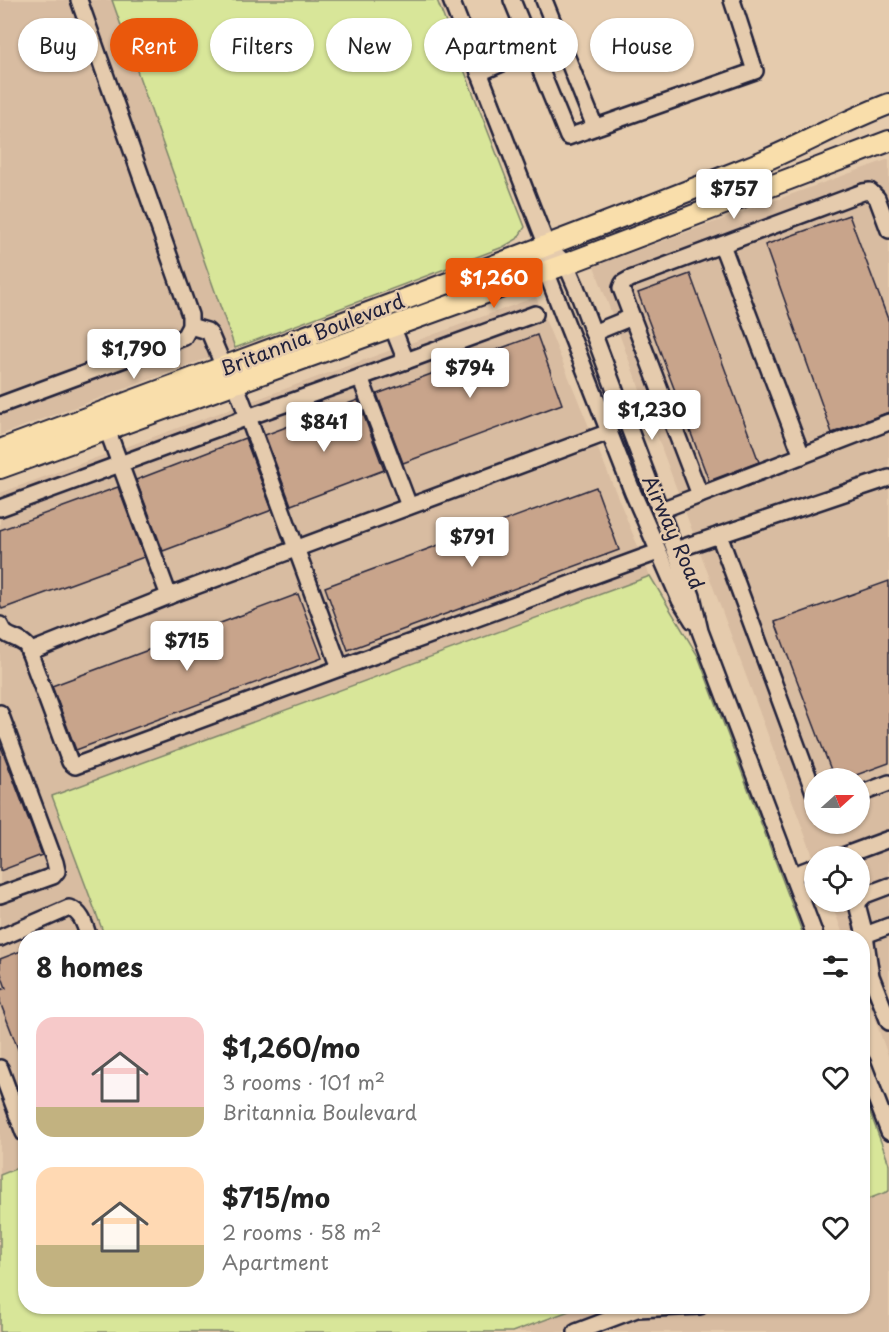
<!DOCTYPE html>
<html lang="en">
<head>
<meta charset="utf-8">
<style>
	:root { --surface:#fff; --page:#f2f2f2; --text:#222; --muted:#767676; --accent:#ea580c }
	body { margin:0; font-family:"Playpen Sans",sans-serif; background:var(--page); color:var(--text); height:100vh; display:flex; flex-direction:column; font-size:22px; white-space:nowrap }
	* { box-sizing:border-box; margin:0 }
	p { font-size:20px; color:var(--muted) }
	.icon { flex:none; width:33px; height:33px; fill:none; stroke:currentColor; stroke-width:2; stroke-linecap:round; stroke-linejoin:round }
	.map { position:relative; flex:1; overflow:hidden }
	.side { position:absolute; left:18px; top:930px; width:852px; height:384px; display:flex; flex-direction:column; background:var(--surface); border-radius:24px; box-shadow:0 2px 4px #0004 }
	.side>* { flex:none }
	.hud { position:absolute; left:18px; top:18px; width:854px; height:54px; display:flex; gap:12px }
	.needle { width:39px; rotate:69deg }
	.buttons { position:absolute; left:804px; top:768px; display:grid; gap:12px }
	.buttons a { display:grid; place-items:center; width:66px; height:66px; border-radius:50%; background:var(--surface); box-shadow:0 2px 4px #0004; font-size:30px }
	.price { position:absolute; translate:-50% -51px; padding:0 14px; border-radius:6px; background:#fff; color:#222; font-size:20px; line-height:39px; filter:drop-shadow(0 2px 3px #0008) }
	.price::after { content:''; position:absolute; left:50%; top:36px; width:18px; height:14px; margin-left:-9px; background:inherit; clip-path:polygon(0 0,100% 0,50% 100%) }
	.price.on { background:var(--accent); color:#fff }
	ul { padding:0; list-style:none }
	li { display:flex; align-items:center; gap:18px; height:150px; padding:0 18px }
	li span { display:grid; place-items:center; flex:none; width:168px; height:120px; border-radius:18px; color:#555 }
	li>.icon { margin-inline-start:auto }
	span .icon { width:72px; height:72px; fill:#fffc; stroke-width:1 }
	li b { font-size:26px }
	h2 { display:flex; justify-content:space-between; align-items:center; height:72px; padding:0 18px; font-size:26px }
	.tag { padding:0 21px; border-radius:27px; background:var(--surface); box-shadow:0 2px 4px #0004; font-size:21px; line-height:54px }
	.tag.on { background:var(--accent); color:#fff }
	.map>svg:first-child { display:block }
	.built { fill:#d8bca1; fill-rule:evenodd }
	.green { fill:#d8e699; stroke:#7d846a; stroke-width:1.5 }
	.building { fill:#c8a48b; stroke:#22223b; stroke-width:1.5 }
	.lines { fill:none; stroke-linecap:round; stroke-linejoin:round }
	.minor-casing { stroke:#22223b; stroke-width:20 }
	.major-casing { stroke:#22223b; stroke-width:24 }
	.minor { stroke:#e5cbad; stroke-width:15 }
	.major { stroke:#f9deab; stroke-width:20 }
	.labels { text-anchor:middle; dominant-baseline:central; stroke-width:5; stroke-linejoin:round; paint-order:stroke }
	.street-label { font-size:20px; fill:#22223b; stroke:#e5cbad }
</style>
</head>
<body>
<div class="map">
<svg width="889" height="1332" viewBox="0 0 889 1332">
	<rect width="100%" height="100%" fill="#e5cbad"/>
	<filter id="ink" filterUnits="userSpaceOnUse"><feTurbulence type="fractalNoise" baseFrequency=".0167" numOctaves="2"/><feDisplacementMap in="SourceGraphic" scale="12" xChannelSelector="R" yChannelSelector="G"/><feConvolveMatrix kernelMatrix="1 2 1 2 8 2 1 2 1" color-interpolation-filters="sRGB"/></filter>
	<g filter="url(#ink)">
		<g class="built">
			<polygon points="0,0 112,0 235,348 0,435"/>
			<path d="M 889,159 L 889,1058 L 863,987 L 862,938 L 844,937 L 831,902 L 860,902 L 860,856 L 814,856 L 814,859 L 594,266 ZM 814,778 L 860,778 L 860,824 L 814,824 Z"/>
			<polygon points="536,297 650,576 53,796 105,937 26,938 25,1165 0,1175 0,493"/>
			<polygon points="889,1191 889,1332 512,1332 580,1307 862,1306 863,1201"/>
		</g>
		<g class="green">
			<polygon points="112,0 437,0 525,227 517,239 503,247 235,348"/>
			<polygon points="650,576 698,656 804,937 105,937 52,796"/>
			<polygon points="863,1093 889,1164 889,1191 863,1201"/>
			<polygon points="25,1165 26,1306 580,1307 512,1332 0,1332 0,1175"/>
		</g>
		<g class="building">
			<polygon points="849,215 889,322 889,412 832,433 765,245"/>
			<polygon points="690,274 759,462 709,481 638,293"/>
			<polygon points="537,335 562,404 403,463 377,394"/>
			<polygon points="358,400 384,470 291,505 265,435"/>
			<polygon points="245,438 272,510 163,551 136,480"/>
			<polygon points="118,487 144,557 2,609 0,604 0,530"/>
			<polygon points="596,487 619,550 348,650 325,587"/>
			<polygon points="889,581 889,763 848,778 834,778 775,622"/>
			<polygon points="298,594 322,658 76,750 52,686"/>
			<polygon points="0,744 42,855 0,871"/>
			<polygon points="26,949 26,1067 25,1067 0,1002 0,990 6,988 0,971 0,959"/>
		</g>
		<g class="lines">
			<g class="minor-casing">
				<g id="minor">
					<polyline points="451,0 547,246 546,271 633,493 680,600 693,621"/>
					<polyline points="512,0 568,137 755,71 732,0"/>
					<polyline points="544,0 595,127"/>
					<polyline points="479,73 532,50 561,41"/>
					<polyline points="722,245 802,456"/>
					<polyline points="547,246 566,264 576,287 675,550 692,596 700,631 816,938"/>
					<polyline points="632,317 621,288 623,283 630,279 863,192 870,191 877,198 889,230"/>
					<polyline points="190,326 207,331 210,334 224,367"/>
					<polyline points="392,326 406,361 535,314"/>
					<polyline points="593,333 632,317 700,495 661,510"/>
					<polyline points="360,377 409,506"/>
					<polyline points="235,383 248,417 406,361"/>
					<polyline points="0,405 184,337 190,326 190,315 79,0"/>
					<polyline points="107,429 169,596 609,432"/>
					<polyline points="700,495 889,422"/>
					<polyline points="0,508 248,417 340,668 658,552"/>
					<polyline points="719,535 814,792"/>
					<polyline points="675,550 889,478"/>
					<path d="M 0,625 C 6,640 17,635 27,646 L 70,762 L 75,766 L 340,668"/>
					<polyline points="29,652 169,596"/>
					<polyline points="0,713 55,862 57,871 53,876 0,895"/>
					<polyline points="860,794 889,783"/>
					<polyline points="843,856 889,839"/>
					<polyline points="793,875 814,867"/>
					<polyline points="860,900 865,895 889,886"/>
					<polyline points="858,902 858,908 865,935"/>
					<polyline points="889,926 865,935 871,976 889,1022"/>
					<path d="M 0,938 L 69,908 C 82,912 85,926 89,938"/>
					<polyline points="862,1062 889,1132"/>
					<polyline points="0,1068 24,1133 26,1134"/>
					<polyline points="576,1332 637,1309 700,1306"/>
				</g>
			</g>
			<g class="major-casing">
				<g id="major">
					<path d="M 0,450 C 250,357 501,265 749,167 C 797,148 841,122 889,104"/>
					<polyline points="0,468 566,264 889,141"/>
				</g>
			</g>
			<use href="#minor" class="minor"/>
			<use href="#major" class="major"/>
		</g>
	</g>
	<g class="labels">
		<g class="street-label">
			<text transform="translate(312 334) rotate(-21)">Britannia Boulevard</text>
			<text transform="translate(674 532) rotate(66)">Airway Road</text>
		</g>
	</g>
</svg>
<div class="buttons">
<a><svg class="needle" viewBox="-14 -14 28 28"><path d="M0-13l5 13h-10z" fill="#e53935"/><path d="M0 13l5-13h-10z" fill="#767676"/></svg></a>
<a><svg class="icon" aria-label="locate" viewBox="0 0 24 24"><circle cx="12" cy="12" r="6"/><path d="M12 2v4M12 18v4M2 12h4M18 12h4"/></svg></a>
</div>
<b class="price" style="left:734px;top:220px">$757</b>
<b class="price on" style="left:494px;top:309px">$1,260</b>
<b class="price" style="left:134px;top:380px">$1,790</b>
<b class="price" style="left:470px;top:399px">$794</b>
<b class="price" style="left:652px;top:441px">$1,230</b>
<b class="price" style="left:324px;top:453px">$841</b>
<b class="price" style="left:472px;top:568px">$791</b>
<b class="price" style="left:187px;top:672px">$715</b>
<div class="hud">
<a class="tag">Buy</a>
<a class="tag on">Rent</a>
<a class="tag">Filters</a>
<a class="tag">New</a>
<a class="tag">Apartment</a>
<a class="tag">House</a>
</div>
<section class="side">
<h2>8 homes<svg class="icon" aria-label="filters" viewBox="0 0 24 24"><path d="M4 7h16M4 17h16"/><circle cx="9" cy="7" r="2"/><circle cx="15" cy="17" r="2"/></svg></h2>
<ul>
<li><span style="background:linear-gradient(#f6c9c9 75%,#c2b280 0)"><svg class="icon" aria-label="home" viewBox="0 0 24 24"><path d="M3 11l9-7 9 7M6 9v11h12V9"/></svg></span><div><b>$1,260/mo</b><p>3 rooms · 101 m²</p><p>Britannia Boulevard</p></div><svg class="icon" aria-label="heart" viewBox="0 0 24 24"><path d="M12 20l-8-8c-3-5 5-10 8-4 3-6 11-1 8 4z"/></svg></li>
<li><span style="background:linear-gradient(#ffd9b3 65%,#c2b280 0)"><svg class="icon" aria-label="home" viewBox="0 0 24 24"><path d="M3 11l9-7 9 7M6 9v11h12V9"/></svg></span><div><b>$715/mo</b><p>2 rooms · 58 m²</p><p>Apartment</p></div><svg class="icon" aria-label="heart" viewBox="0 0 24 24"><path d="M12 20l-8-8c-3-5 5-10 8-4 3-6 11-1 8 4z"/></svg></li>
</ul>
</section>
</div>
</body>
</html>
